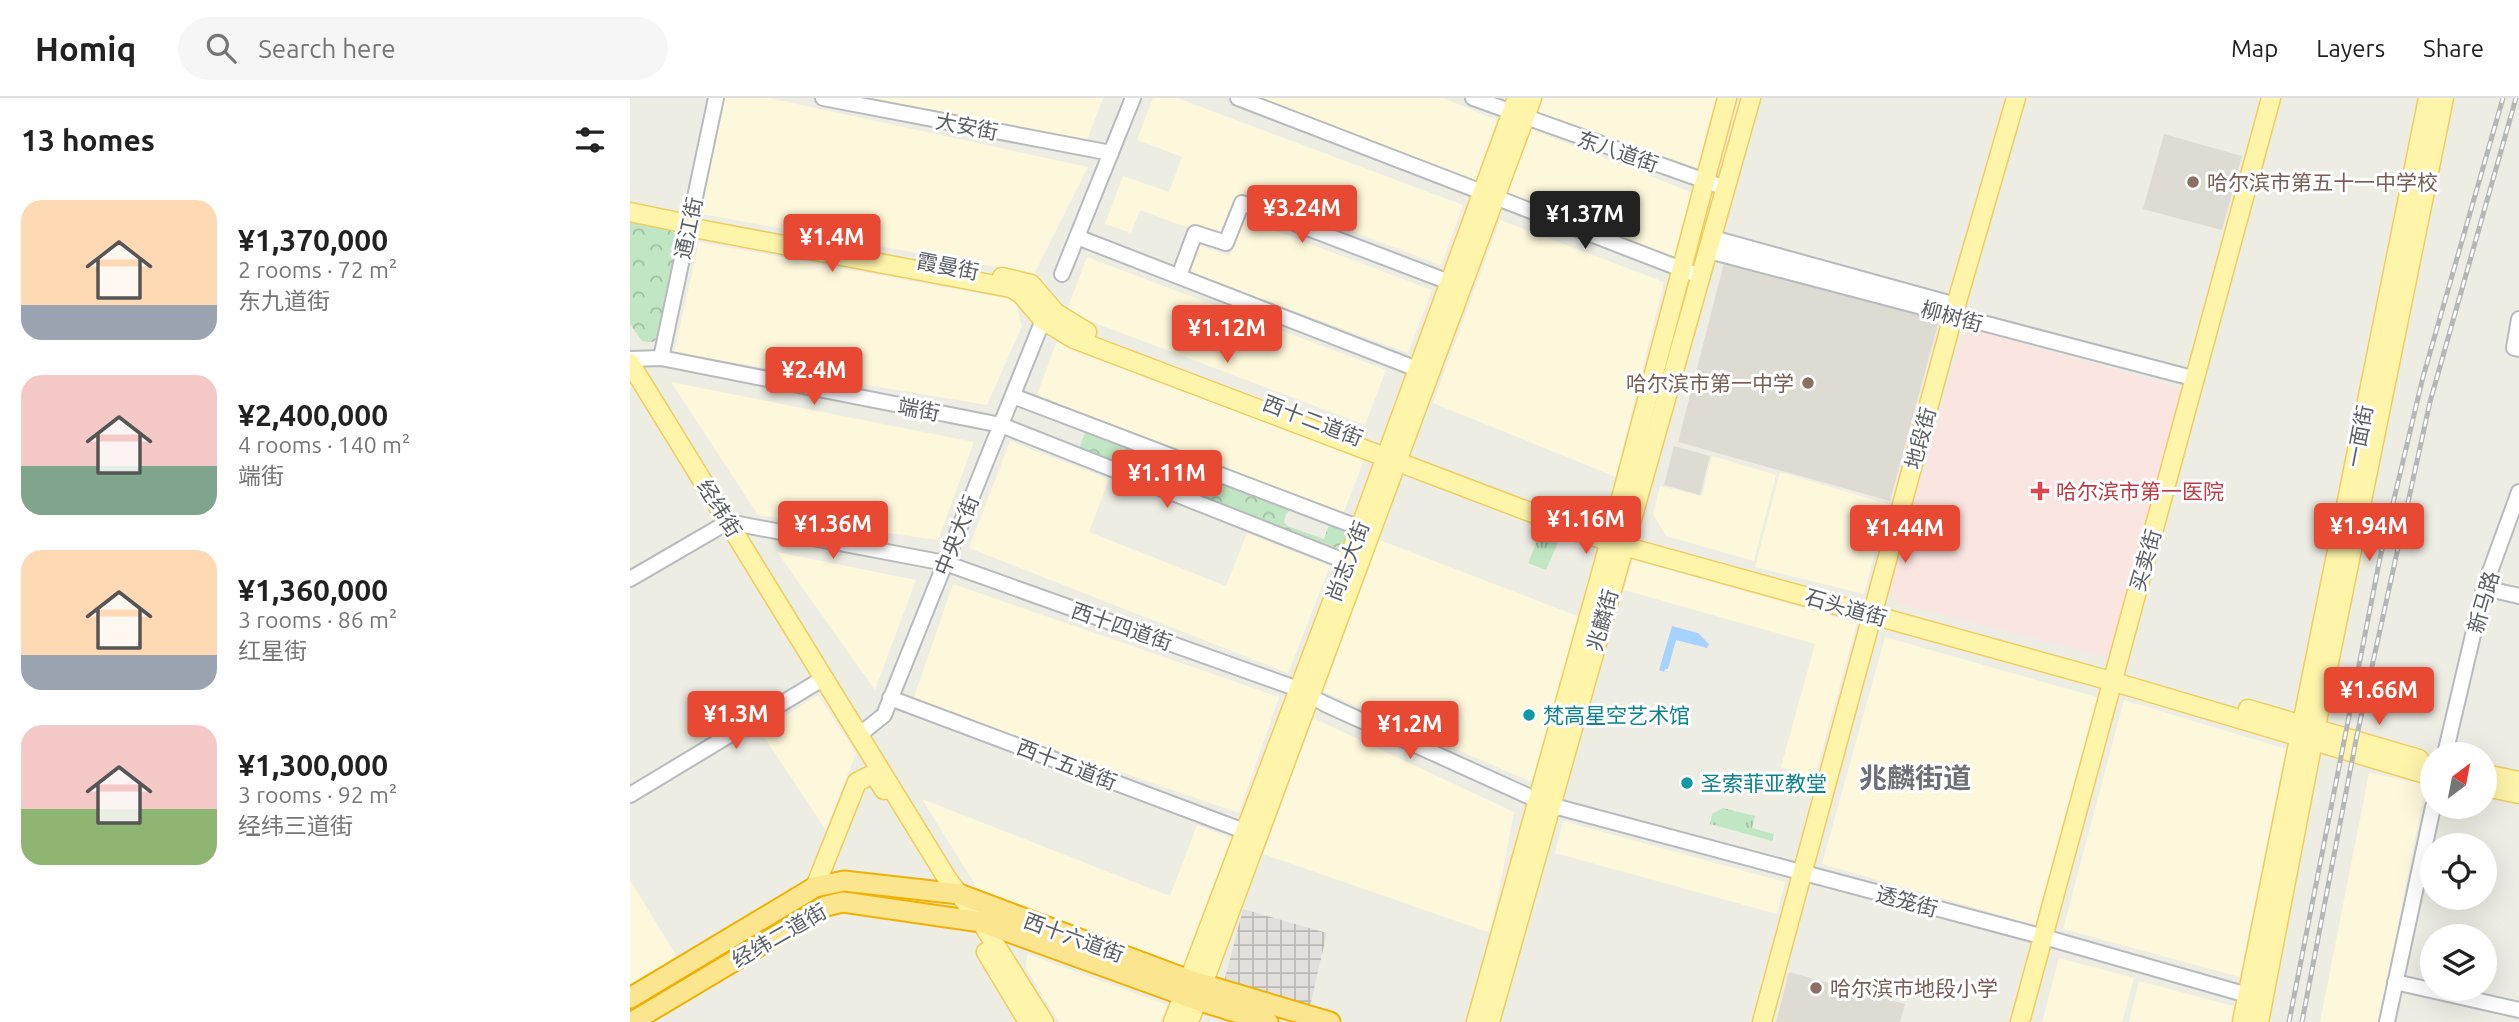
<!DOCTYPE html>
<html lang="en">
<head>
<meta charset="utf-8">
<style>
	:root { --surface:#fff; --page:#f6f6f6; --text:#222; --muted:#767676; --line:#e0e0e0; --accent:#e74932 }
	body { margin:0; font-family:Ubuntu,"Noto Sans SC",sans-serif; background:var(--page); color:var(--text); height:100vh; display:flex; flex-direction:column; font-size:26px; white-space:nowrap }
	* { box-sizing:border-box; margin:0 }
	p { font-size:23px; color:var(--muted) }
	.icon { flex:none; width:38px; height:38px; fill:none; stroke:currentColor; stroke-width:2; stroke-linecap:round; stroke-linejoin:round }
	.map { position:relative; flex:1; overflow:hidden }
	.details { display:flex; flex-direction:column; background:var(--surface); width:630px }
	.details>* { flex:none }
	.needle { width:46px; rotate:32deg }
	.controls { position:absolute; left:1790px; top:644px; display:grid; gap:14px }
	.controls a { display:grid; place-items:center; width:77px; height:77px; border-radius:50%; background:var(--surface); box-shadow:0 7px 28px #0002; font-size:35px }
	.price { position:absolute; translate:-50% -60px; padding:0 16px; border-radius:7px; background:var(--accent); color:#fff; font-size:23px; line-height:46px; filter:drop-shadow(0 2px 4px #0008) }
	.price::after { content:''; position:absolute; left:50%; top:42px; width:21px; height:16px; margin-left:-10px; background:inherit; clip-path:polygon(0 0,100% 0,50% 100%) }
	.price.current { background:#222; color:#fff }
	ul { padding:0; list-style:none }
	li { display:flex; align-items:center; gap:21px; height:175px; padding:0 21px }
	li span { display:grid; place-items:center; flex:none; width:196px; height:140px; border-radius:21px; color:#555 }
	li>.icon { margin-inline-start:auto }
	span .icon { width:84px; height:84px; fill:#fffc; stroke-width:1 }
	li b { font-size:30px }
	h2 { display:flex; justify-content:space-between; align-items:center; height:84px; padding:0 21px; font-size:30px }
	header { display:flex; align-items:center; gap:42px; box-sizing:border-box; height:98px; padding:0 35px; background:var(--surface); border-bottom:2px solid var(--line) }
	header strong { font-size:33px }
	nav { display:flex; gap:38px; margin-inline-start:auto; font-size:24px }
	.search { width:490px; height:63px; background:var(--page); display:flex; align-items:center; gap:18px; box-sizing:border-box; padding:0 24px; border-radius:38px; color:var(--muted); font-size:26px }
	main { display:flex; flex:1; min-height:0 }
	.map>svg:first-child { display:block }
	.commercial { fill:#fdf7db }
	.industrial { fill:url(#industrial-grid) }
	.education { fill:#dedcd2 }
	.medical { fill:#fbe5e1 }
	.grass { fill:url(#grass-tufts) }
	.park { fill:url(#park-crowns) }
	.water { fill:#a5d3fe }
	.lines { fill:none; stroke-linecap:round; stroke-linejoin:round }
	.minor-casing { stroke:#b7babe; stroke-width:18 }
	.major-casing { stroke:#efcd5d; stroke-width:21 }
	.highway-casing { stroke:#efb104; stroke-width:23 }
	.minor { stroke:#fff; stroke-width:14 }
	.major { stroke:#fef4aa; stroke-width:18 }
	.highway { stroke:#fbe58f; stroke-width:19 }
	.rail-casing { stroke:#b5b6b6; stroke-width:5 }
	.rail { stroke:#fff; stroke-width:2.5; stroke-dasharray:8; stroke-linecap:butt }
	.education-dot { fill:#8d6e63; stroke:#fff; stroke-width:2.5 }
	.health-dot { fill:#e0444e; stroke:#fff; stroke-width:2.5 }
	.culture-dot { fill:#0f9aa8; stroke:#fff; stroke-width:2.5 }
	.labels { text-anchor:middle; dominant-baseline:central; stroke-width:6; stroke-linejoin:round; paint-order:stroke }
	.street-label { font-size:21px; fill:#5c6065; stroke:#fff }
	.education-label { font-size:21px; fill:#785e54; stroke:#fff; text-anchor:start }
	.health-label { font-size:21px; fill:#be3a42; stroke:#fff; text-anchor:start }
	.culture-label { font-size:21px; fill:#0d838f; stroke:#fff; text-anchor:start }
	.district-label { font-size:28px; font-weight:bold; fill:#6d7177; stroke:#fff }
</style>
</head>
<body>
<header>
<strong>Homiq</strong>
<div class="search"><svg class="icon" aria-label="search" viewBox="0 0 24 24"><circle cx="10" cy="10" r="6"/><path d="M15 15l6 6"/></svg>Search here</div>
<nav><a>Map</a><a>Layers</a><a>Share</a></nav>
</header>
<main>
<section class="details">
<h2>13 homes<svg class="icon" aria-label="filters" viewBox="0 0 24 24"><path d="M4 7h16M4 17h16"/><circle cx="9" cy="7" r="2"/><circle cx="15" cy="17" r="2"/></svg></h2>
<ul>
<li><span style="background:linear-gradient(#ffd9b3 75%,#9aa5b1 0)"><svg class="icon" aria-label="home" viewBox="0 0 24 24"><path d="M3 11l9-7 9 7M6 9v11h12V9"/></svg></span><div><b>¥1,370,000</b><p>2 rooms · 72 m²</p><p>东九道街</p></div></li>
<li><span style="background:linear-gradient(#f6c9c9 65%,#7fa58c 0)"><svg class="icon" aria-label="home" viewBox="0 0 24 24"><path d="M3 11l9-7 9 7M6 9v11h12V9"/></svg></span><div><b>¥2,400,000</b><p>4 rooms · 140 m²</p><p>端街</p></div></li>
<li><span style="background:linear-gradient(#ffd9b3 75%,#9aa5b1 0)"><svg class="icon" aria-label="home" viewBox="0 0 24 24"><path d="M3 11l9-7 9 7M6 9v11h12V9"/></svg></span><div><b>¥1,360,000</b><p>3 rooms · 86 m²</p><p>红星街</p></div></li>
<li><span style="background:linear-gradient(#f6c9c9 60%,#8fb573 0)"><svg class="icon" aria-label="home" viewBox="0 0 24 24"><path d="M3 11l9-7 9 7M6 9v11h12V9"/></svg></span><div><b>¥1,300,000</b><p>3 rooms · 92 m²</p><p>经纬三道街</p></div></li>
</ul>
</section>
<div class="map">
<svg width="1889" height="924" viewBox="0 0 1889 924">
	<defs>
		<pattern id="industrial-grid" width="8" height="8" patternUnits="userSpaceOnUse" patternTransform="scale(1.75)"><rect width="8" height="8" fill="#e2e0dc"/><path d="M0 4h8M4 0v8" fill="none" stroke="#bab9b6"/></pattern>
		<pattern id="grass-tufts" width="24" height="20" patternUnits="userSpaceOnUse" patternTransform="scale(1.75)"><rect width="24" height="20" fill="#c1e6c3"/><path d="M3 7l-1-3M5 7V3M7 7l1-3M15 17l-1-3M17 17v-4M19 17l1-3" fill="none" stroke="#a0bea2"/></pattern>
		<pattern id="park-crowns" width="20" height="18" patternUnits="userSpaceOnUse" patternTransform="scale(1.75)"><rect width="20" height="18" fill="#c1e6c3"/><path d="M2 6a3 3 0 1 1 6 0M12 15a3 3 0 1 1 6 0" fill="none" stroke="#a0bea2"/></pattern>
	</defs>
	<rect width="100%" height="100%" fill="#eeede4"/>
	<g class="commercial">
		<polygon points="94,0 139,0 458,69 404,176 71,116"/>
		<polygon points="231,0 473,0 456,45"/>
		<polygon points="523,0 547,0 833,107 811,167 615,93 596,144 510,112 501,135 475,126 493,78 539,94 552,59 507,42"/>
		<polygon points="620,0 813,0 867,22 845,86"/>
		<polygon points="914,0 1088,0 1071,74 907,17"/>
		<polygon points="898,30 1063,95 1046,161 875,94"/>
		<polygon points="614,121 802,192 778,255 556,173 566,146 600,158"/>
		<polygon points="870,122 1034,184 986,379 803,305"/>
		<polygon points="69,144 385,202 392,228 357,307 44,255"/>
		<polygon points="457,159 756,272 735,327 436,214"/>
		<polygon points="427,243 734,362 713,416 407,297"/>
		<polygon points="41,284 344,344 308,442 128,417"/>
		<polygon points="380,343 479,381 459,434 596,488 617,435 700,468 658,575 339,450"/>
		<polygon points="1082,358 1146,377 1124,463 1036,438 1023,416 1030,388 1072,398"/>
		<polygon points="1150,374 1258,406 1234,496 1125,469"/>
		<polygon points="747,441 950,519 902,684 694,594"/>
		<polygon points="147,454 286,482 245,592"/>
		<polygon points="1003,462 1227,525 1185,679 1151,669 1185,546 994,492"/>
		<polygon points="323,486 649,599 609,715 283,602"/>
		<polygon points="1255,539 1470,600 1406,827 1192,766"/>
		<polygon points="188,597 226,655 196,732 131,634"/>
		<polygon points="1494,602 1656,651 1610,879 1433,831"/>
		<polygon points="683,620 884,714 861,835 633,756"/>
		<polygon points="1739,675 1796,686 1749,924 1690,924"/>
		<polygon points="292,701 540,798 567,727 602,740 553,870 349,793"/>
		<polygon points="933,723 1155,784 1147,816 925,755"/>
		<polygon points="0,782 49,862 0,891"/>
		<polygon points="397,856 537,907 530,924 429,924 396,870"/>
		<polygon points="1429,860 1504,880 1492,924 1412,924"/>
		<polygon points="1509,883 1611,910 1607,924 1499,924"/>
	</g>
	<polygon class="industrial" points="613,811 697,835 680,908 594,884"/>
	<g class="education">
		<polygon points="1534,36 1612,58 1592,132 1513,111"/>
		<polygon points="1099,162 1300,216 1308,226 1260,403 1048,344 1094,165"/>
		<polygon points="1044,348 1080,358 1070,397 1034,387"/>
		<polygon points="1159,874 1275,906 1270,924 1146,924"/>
	</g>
	<polygon class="medical" points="1340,230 1554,291 1487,552 1478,559 1270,506 1259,490 1332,239"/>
	<g class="grass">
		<polygon points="911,433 930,440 916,472 898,465"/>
		<polygon points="1093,710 1125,718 1122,730 1144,736 1142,743 1080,726 1082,716"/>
	</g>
	<g class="park">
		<path d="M 0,122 L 41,130 L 46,133 L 49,141 L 31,237 C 25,245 21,245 12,243 L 0,226 Z"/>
		<path d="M 457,329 L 662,411 C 656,415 655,418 654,424 L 657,428 L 694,441 L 701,421 L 718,428 L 719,434 L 715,445 L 707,450 L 448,353 Z"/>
	</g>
	<polygon class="water" points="1042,528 1068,535 1079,546 1077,550 1046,542 1038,571 1035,571 1034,574 1029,572"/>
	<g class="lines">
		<g class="minor-casing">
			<g id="minor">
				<polyline points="193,0 481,55"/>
				<polyline points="608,0 1072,179"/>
				<polyline points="843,0 1095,90"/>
				<polyline points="447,139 787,271"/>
				<polyline points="1083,140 1326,207"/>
				<polyline points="1079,153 1566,281"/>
				<polyline points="432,176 503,0"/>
				<polyline points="549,178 565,135 596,145 612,105 819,184"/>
				<polyline points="1889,221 1884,250 1889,251"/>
				<polyline points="31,260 86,0"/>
				<polyline points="0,261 31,260 371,327 717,464"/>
				<polyline points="383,298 730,430"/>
				<polyline points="0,481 98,424 315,465 668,591 695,606 907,702"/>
				<polyline points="1854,490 1889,498"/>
				<polyline points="260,600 614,733"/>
				<polyline points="229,637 254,617 411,227"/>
				<polyline points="1815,656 1854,490 1889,394"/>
				<polyline points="0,697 194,580"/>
				<polyline points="920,707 1414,839 1628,900"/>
				<polyline points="1765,884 1889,912"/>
				<polyline points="1757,924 1803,709"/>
			</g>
		</g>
		<g class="major-casing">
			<g id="major">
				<polyline points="0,114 58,126 69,131 381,190 391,196 413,222 444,241 979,444 1481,583 1802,678"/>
				<polyline points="372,179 401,186 426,215 457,234"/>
				<polyline points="0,265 318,782 351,824 414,924"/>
				<polyline points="1618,611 1789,661"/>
				<polyline points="1855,676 1889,683"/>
				<polyline points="1855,689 1889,696"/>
				<polyline points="185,789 227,684 239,678 245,678 254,692"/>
				<polyline points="356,854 398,924"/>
				<polyline points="543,924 730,430 887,0"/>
				<polyline points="559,924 902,0"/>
				<polyline points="846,924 973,468 1097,0"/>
				<polyline points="860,924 1121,0"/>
				<polyline points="1132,924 1326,207 1386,0"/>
				<polyline points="1390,924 1641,0"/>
				<polyline points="1612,924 1798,0"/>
				<polyline points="1629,924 1683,643 1814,0"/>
			</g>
		</g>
		<g class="highway-casing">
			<g id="highway">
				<polyline points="0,900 185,789 214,783 329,796 559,882 700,924"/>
				<polyline points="2,924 196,808 213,804 351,824 567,902 638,924"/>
			</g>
		</g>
		<use href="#minor" class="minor"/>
		<use href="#major" class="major"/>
		<use href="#highway" class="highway"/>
		<g class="rail-casing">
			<g id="rail">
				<polyline points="1659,924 1750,460 1793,279 1873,0"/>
				<polyline points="1672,924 1727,637 1800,304 1886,0"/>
			</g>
		</g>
		<use href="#rail" class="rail"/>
	</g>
	<g class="education-dot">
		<circle cx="1563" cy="84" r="7"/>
		<circle cx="1178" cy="285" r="7"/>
		<circle cx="1186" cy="890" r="7"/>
	</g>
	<path class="health-dot" d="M1406.5 382.5h7v7h7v7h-7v7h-7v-7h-7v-7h7z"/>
	<g class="culture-dot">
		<circle cx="899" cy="617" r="7"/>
		<circle cx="1057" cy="685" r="7"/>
	</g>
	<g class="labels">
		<g class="street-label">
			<text transform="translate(337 28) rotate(11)">大安街</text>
			<text transform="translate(988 53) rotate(19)">东八道街</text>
			<text transform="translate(58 130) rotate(-78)">通江街</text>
			<text transform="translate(318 168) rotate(11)">霞曼街</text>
			<text transform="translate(1322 218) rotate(15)">柳树街</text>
			<text transform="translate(289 311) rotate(11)">端街</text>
			<text transform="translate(683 322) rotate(21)">西十二道街</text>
			<text transform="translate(1729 338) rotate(-79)">一面街</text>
			<text transform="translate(1290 340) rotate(-75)">地段街</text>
			<text transform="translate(90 410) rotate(58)">经纬街</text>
			<text transform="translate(326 437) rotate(-68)">中央大街</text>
			<text transform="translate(1515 462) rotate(-74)">买卖街</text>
			<text transform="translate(717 463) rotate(-69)">尚志大街</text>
			<text transform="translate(1853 504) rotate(-74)">新马路</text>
			<text transform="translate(1216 509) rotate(16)">石头道街</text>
			<text transform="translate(972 522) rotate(-74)">兆麟街</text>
			<text transform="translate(492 528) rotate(19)">西十四道街</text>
			<text transform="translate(437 666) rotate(21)">西十五道街</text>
			<text transform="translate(1277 803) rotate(15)">透笼街</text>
			<text transform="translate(149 837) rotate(-30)">经纬二道街</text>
			<text transform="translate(444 839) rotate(20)">西十六道街</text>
		</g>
		<g class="education-label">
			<text x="1577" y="84">哈尔滨市第五十一中学校</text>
			<text x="1164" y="285" text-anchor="end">哈尔滨市第一中学</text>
			<text x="1200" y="890">哈尔滨市地段小学</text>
		</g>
		<g class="health-label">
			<text x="1426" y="393">哈尔滨市第一医院</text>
		</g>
		<g class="culture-label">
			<text x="913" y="617">梵高星空艺术馆</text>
			<text x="1071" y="685">圣索菲亚教堂</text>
		</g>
		<g class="district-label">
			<text x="1285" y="679">兆麟街道</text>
		</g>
	</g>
</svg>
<div class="controls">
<a><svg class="needle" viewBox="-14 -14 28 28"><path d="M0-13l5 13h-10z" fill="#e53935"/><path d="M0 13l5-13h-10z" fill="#767676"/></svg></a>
<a><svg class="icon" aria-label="locate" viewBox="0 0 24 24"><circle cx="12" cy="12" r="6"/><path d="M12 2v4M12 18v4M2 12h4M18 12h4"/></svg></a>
<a><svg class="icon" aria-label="layers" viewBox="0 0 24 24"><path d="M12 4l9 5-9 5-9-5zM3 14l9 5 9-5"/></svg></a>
</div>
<b class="price" style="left:672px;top:147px">¥3.24M</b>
<b class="price current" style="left:955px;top:153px">¥1.37M</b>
<b class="price" style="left:202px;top:176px">¥1.4M</b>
<b class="price" style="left:597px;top:267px">¥1.12M</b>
<b class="price" style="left:184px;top:309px">¥2.4M</b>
<b class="price" style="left:537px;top:412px">¥1.11M</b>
<b class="price" style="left:956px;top:458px">¥1.16M</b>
<b class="price" style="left:203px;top:463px">¥1.36M</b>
<b class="price" style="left:1739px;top:465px">¥1.94M</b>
<b class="price" style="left:1275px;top:467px">¥1.44M</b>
<b class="price" style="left:1749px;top:629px">¥1.66M</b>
<b class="price" style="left:106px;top:653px">¥1.3M</b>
<b class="price" style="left:780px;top:663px">¥1.2M</b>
</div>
</main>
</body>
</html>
